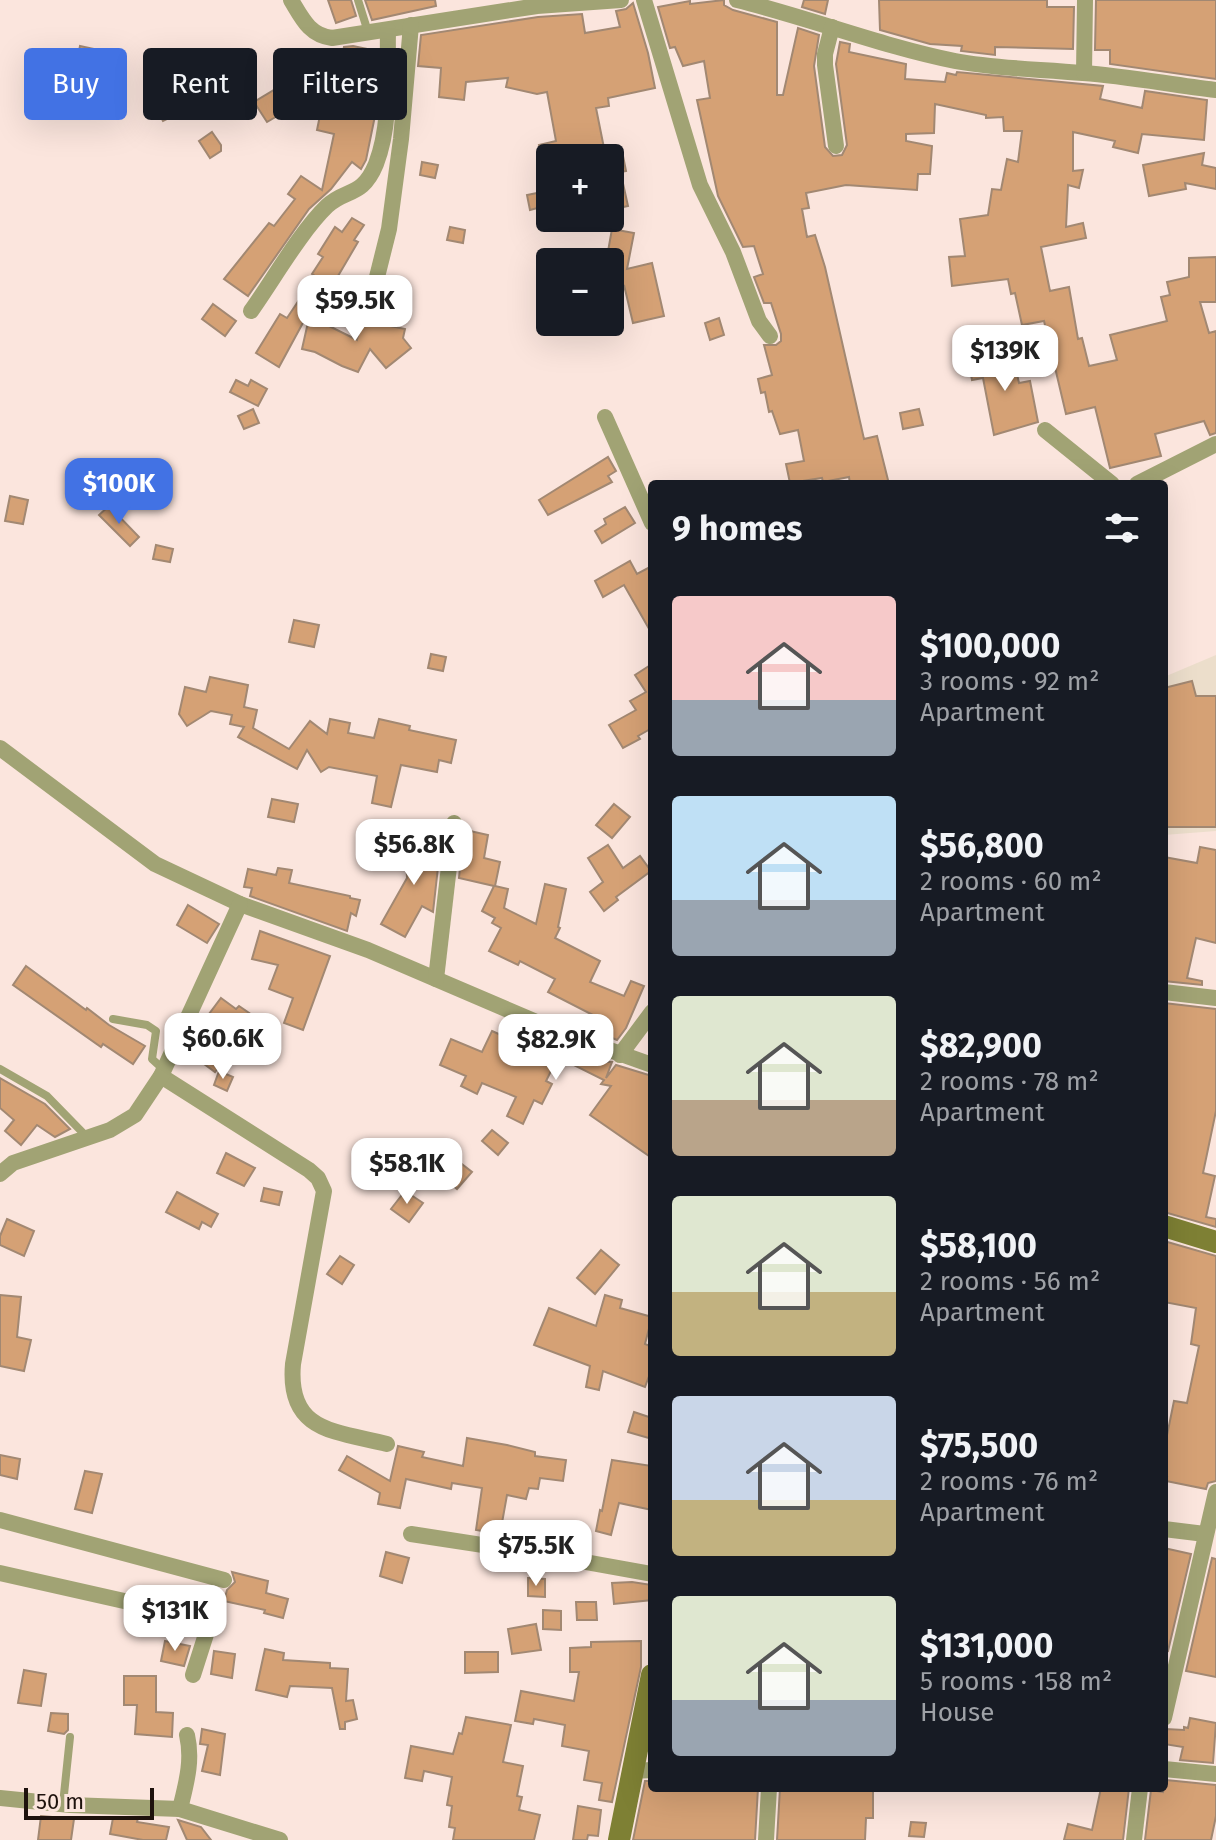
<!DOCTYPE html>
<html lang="en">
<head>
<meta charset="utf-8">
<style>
	:root { --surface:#171b24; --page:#20242c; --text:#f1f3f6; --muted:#9ea1a6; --accent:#4272e4 }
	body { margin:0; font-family:"Fira Sans",sans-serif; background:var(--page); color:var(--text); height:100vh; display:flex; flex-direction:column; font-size:30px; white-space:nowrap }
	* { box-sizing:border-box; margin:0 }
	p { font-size:26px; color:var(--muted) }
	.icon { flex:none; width:44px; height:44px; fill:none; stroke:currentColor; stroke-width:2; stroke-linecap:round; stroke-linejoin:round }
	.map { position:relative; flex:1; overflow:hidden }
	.drawer { position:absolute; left:648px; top:480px; width:520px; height:1312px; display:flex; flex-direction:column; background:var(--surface); border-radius:8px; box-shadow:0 8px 32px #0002 }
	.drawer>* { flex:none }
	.guide { position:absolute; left:24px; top:48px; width:504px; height:72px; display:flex; gap:16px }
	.tools { position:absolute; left:536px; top:144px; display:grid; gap:16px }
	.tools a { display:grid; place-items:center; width:88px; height:88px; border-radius:8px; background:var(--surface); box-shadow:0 8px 32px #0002; font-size:40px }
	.scale { position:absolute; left:24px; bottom:20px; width:130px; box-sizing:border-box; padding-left:8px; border:4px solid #1e120d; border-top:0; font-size:22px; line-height:28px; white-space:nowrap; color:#1e120d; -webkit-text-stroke:6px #fbe5dd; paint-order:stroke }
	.price { position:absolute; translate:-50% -68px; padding:0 18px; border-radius:16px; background:#fff; color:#222; font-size:26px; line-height:52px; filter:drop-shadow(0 2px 4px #0008) }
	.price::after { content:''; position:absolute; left:50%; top:48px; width:24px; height:18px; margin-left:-12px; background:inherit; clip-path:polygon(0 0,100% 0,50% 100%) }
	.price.current { background:var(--accent); color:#fff }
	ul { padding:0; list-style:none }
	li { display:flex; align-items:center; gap:24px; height:200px; padding:0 24px }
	li span { display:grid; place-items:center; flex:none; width:224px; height:160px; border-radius:8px; color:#555 }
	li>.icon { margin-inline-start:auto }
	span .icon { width:96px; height:96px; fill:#fffc; stroke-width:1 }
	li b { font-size:34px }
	h2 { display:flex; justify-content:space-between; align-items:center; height:96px; padding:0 24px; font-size:34px }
	.pill { padding:0 28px; border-radius:8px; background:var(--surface); box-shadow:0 8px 32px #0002; font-size:28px; line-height:72px }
	.pill.current { background:var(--accent); color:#fff }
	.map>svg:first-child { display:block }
	.education { fill:#ecdecb }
	.building { fill:#d5a175; stroke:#a28872; stroke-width:2 }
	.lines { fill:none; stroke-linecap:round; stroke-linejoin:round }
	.lane { stroke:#a1a374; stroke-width:8 }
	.street { stroke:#a1a374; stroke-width:16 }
	.secondary { stroke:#7e8034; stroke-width:22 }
</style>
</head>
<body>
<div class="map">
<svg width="1216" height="1840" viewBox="0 0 1216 1840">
	<rect width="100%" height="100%" fill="#fbe5dd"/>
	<polygon class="education" points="1216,655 1216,831 1164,835 1164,677"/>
	<g class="building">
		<polygon points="328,0 351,0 356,16 336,23"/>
		<polygon points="365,0 435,0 436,6 372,20"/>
		<polygon points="724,0 724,5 733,10 777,22 777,95 783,95 798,28 819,35 814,66 825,147 833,156 842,155 847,145 836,64 840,42 850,44 849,52 906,64 905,79 945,82 947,73 956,75 957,72 1103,86 1100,99 1142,108 1145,91 1207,100 1204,140 1142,134 1138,153 1113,147 1115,141 1073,132 1073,171 1083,170 1079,188 1068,185 1066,227 1083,223 1086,238 1041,247 1050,291 1069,287 1078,339 1082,338 1089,366 1117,360 1110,335 1167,321 1161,297 1170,295 1167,282 1189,277 1189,258 1216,257 1216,302 1200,302 1209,333 1216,331 1216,433 1210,435 1204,421 1155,434 1161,456 1110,468 1095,407 1066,414 1044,321 1022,325 1015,293 1011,294 1008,279 952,286 949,257 965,256 960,219 988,215 992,189 1001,190 1007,159 1018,162 1022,131 1004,131 1003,117 986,118 986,115 935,104 934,133 906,134 906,141 932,146 930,174 918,174 917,190 846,185 806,193 809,208 802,209 807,237 815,235 825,267 864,439 877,436 889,484 850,484 849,477 823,482 822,478 790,483 786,464 804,461 798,430 780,434 772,411 769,412 765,392 761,393 758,379 772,375 764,345 776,345 781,341 781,334 771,303 764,303 754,277 763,274 754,246 743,247 718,196 697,100 710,98 704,61 683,66 675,47 670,48 658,7 690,1 690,4"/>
		<polygon points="804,0 828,0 825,14 802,7"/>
		<polygon points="879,0 1047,0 1047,7 1074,7 1073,49 995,47 995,55 961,51 962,46 930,44 880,30"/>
		<polygon points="1096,0 1216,0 1216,79 1110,64 1110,50 1095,50"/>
		<polygon points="633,3 648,53 655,88 608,98 609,106 596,108 606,158 542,158 539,145 556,141 547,92 537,94 506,87 508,78 466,82 464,100 439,97 441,68 418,66 421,35 538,17 582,14 585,33 620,27 616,11 626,9"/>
		<polygon points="80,46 94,49 90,69 76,66"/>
		<polygon points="353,46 377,51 376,111 366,160 361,169 352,162 331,189 309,209 248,296 224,279 269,223 274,226 295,199 288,194 301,176 322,190 334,134 317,130 325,91 334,93 344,47"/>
		<polygon points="177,87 189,108 163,121 152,101"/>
		<polygon points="274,90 286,111 267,122 254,102"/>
		<polygon points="212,132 221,145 221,151 210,158 199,141"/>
		<polygon points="1204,153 1202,165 1216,168 1216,189 1185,183 1186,189 1149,196 1143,165"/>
		<polygon points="623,156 626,171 612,174 610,159"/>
		<polygon points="422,162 438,165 435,178 420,175"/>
		<polygon points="622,179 628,206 610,210 610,182"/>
		<polygon points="542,192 545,206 530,210 527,195"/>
		<polygon points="352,218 364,225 354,240 358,242 318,310 311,308 279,367 256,353 280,314 287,318 315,276 312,274 323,257 318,254 335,227 342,232"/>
		<polygon points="450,227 465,230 463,243 447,240"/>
		<polygon points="612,229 634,233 627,269 652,263 664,316 633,323 624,285 621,302 610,257 607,257"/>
		<polygon points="213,304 236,321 225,336 202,319"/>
		<polygon points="311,309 328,319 325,324 357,340 361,320 405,329 403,338 411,348 386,368 370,349 358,372 342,366 315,352 302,349"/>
		<polygon points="719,318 724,335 710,340 705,323"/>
		<polygon points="1001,353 1002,360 1013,357 1019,383 1030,381 1038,422 994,435 983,378 972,380 968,359"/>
		<polygon points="236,380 248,386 251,380 267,389 258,406 230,392"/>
		<polygon points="253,409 259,423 244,429 238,416"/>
		<polygon points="919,409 923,425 903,429 900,413"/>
		<polygon points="608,457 616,471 608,476 612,482 548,515 539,500"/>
		<polygon points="10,496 28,500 23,524 5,521"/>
		<polygon points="109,506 139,537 130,546 99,515"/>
		<polygon points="625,507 635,523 602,543 595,531 606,524 604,519"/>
		<polygon points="156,545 173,549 170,562 153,559"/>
		<polygon points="630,561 637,574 652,566 652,634 624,585 603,597 595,581"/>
		<polygon points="294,620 319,625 314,647 289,642"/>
		<polygon points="431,654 446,657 443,671 428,668"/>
		<polygon points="652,664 652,728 638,736 640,739 623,748 609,725 636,710 630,701 646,692 635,675"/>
		<polygon points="210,677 248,685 244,707 257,710 253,728 289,749 310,721 327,734 330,719 350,723 348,733 374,738 379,719 410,726 409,730 456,740 451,763 439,760 437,772 401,765 391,807 372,803 377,776 329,767 321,772 307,750 297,769 238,737 244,727 230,724 232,715 211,711 187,726 179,714 185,687 206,692"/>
		<polygon points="1192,681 1196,696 1216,696 1216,827 1164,827 1164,688"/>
		<polygon points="272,799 298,804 294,822 268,817"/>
		<polygon points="614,804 630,817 612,838 596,825"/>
		<polygon points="470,831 488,835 484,858 500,862 495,886 508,889 504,908 536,924 545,884 566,889 558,927 560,928 555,938 600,961 590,982 624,996 631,981 644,986 626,1028 617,1040 588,1028 593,1015 548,992 555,979 520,961 518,965 489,951 501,928 492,923 495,918 482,911 494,886 459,878 463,837 468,838"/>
		<polygon points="424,834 425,859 439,858 433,912 422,906 405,937 381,924 407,878 405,835"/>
		<polygon points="608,845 623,868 640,856 651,871 616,897 618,900 604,911 590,892 603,882 588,858"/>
		<polygon points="1200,847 1216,850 1216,943 1196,938 1187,978 1202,981 1202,985 1164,981 1164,857 1197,863"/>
		<polygon points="278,868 292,870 289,883 350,896 350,898 360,900 356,916 351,913 347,931 250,896 252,888 244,887 248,869 276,875"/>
		<polygon points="188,905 219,924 207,943 177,925"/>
		<polygon points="260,931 330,956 303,1030 284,1023 293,998 269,989 278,965 252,959"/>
		<polygon points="26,966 86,1010 87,1008 109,1025 145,1046 133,1064 103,1044 101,1047 13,985"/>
		<polygon points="221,998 236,1009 239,1006 265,1024 248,1048 206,1018"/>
		<polygon points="1164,1003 1216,1009 1216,1111 1203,1173 1215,1176 1206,1217 1216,1219 1216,1227 1164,1212"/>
		<polygon points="492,1031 534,1050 540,1036 584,1052 600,1062 612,1062 606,1078 616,1065 652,1076 652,1158 590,1115 611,1086 601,1084 604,1080 558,1057 546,1081 552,1084 542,1104 534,1100 523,1124 507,1116 516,1097 482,1083 477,1094 461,1086 466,1076 440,1065 451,1039 482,1052"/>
		<polygon points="195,1042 223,1062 215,1072 188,1052"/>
		<polygon points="219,1071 233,1077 227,1091 214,1085"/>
		<polygon points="0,1078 45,1104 70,1129 55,1137 37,1125 21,1145 5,1131 14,1120 0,1108"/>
		<polygon points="492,1130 508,1143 498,1155 482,1141"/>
		<polygon points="226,1153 255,1168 244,1186 217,1173"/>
		<polygon points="458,1161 472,1172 457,1189 444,1178"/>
		<polygon points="264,1188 282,1192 279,1205 261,1201"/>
		<polygon points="405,1191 423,1203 409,1222 391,1209"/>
		<polygon points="177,1192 218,1214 211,1227 202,1222 199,1229 166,1212"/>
		<polygon points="7,1219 34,1231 24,1256 0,1245 0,1236"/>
		<polygon points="1164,1241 1216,1256 1216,1481 1208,1483 1206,1489 1166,1481 1167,1477 1164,1477 1164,1450 1174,1401 1187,1403 1199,1346 1191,1344 1196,1308 1164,1302"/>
		<polygon points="601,1250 619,1265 595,1294 577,1278"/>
		<polygon points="340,1256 354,1265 342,1284 327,1274"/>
		<polygon points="0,1295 21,1297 17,1337 31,1340 24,1371 0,1366"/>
		<polygon points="605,1295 622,1300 620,1308 652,1317 645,1344 652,1347 652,1368 645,1387 603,1371 599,1390 586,1387 590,1366 534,1345 549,1308 596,1326"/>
		<polygon points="634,1412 652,1418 652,1439 628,1432"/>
		<polygon points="467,1438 507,1445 535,1452 535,1456 566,1460 563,1481 540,1478 538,1489 529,1488 526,1499 507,1495 500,1534 476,1530 482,1488 452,1483 451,1489 406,1479 400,1508 378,1504 380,1493 339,1470 347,1456 390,1481 398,1446 424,1452 422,1457 463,1466"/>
		<polygon points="0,1455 20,1459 17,1479 0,1475"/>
		<polygon points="612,1460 652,1466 652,1510 619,1503 611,1535 596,1531 600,1510 602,1511"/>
		<polygon points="85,1471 102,1474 92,1513 75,1509"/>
		<polygon points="532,1527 572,1534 570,1548 531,1541"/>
		<polygon points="1164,1548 1191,1554 1168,1651 1164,1650"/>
		<polygon points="386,1552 409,1558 402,1583 380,1576"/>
		<polygon points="1212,1558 1216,1559 1216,1677 1186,1671"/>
		<polygon points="232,1572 268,1581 266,1593 288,1599 283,1618 264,1613 265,1610 224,1601 227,1590 235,1582"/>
		<polygon points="528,1578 545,1579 545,1597 528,1596"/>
		<polygon points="632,1582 652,1585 652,1600 614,1604 612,1583"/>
		<polygon points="576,1602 596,1602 597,1620 577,1620"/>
		<polygon points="543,1610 561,1611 561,1630 543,1629"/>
		<polygon points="536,1624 541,1650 512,1654 508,1629"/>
		<polygon points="165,1641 190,1646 184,1666 161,1661"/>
		<polygon points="641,1641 641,1667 612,1802 599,1800 602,1783 584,1780 589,1751 562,1746 565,1725 534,1719 533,1724 515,1721 521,1691 574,1701 579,1672 570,1672 570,1648 591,1647 591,1642"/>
		<polygon points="265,1649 284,1653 283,1660 330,1663 330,1668 348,1669 346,1701 353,1700 357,1719 345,1722 345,1729 340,1729 332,1688 290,1686 287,1697 256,1690"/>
		<polygon points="214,1651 235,1654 232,1678 211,1674"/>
		<polygon points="465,1652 498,1652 498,1672 465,1673"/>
		<polygon points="24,1670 46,1674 41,1706 18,1703"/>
		<polygon points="124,1676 156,1676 156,1712 173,1713 172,1737 135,1734 137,1705 124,1705"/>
		<polygon points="51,1713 68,1714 68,1730 64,1734 48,1731"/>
		<polygon points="466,1717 511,1725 503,1762 523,1766 517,1796 522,1797 519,1810 540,1815 534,1840 453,1840 455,1828 449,1827 452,1806 447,1805 452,1777 424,1771 422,1781 405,1778 411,1746 453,1754 459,1733 462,1734"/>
		<polygon points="1190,1718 1216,1723 1213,1763 1180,1760 1183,1747 1164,1744 1166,1729 1184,1730 1184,1727 1188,1728"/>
		<polygon points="202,1729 225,1734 220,1775 202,1771 208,1745 200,1744"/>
		<polygon points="1166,1780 1216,1785 1216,1816 1211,1840 1145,1840 1151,1790 1163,1792"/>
		<polygon points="645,1781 652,1781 652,1788 758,1788 755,1840 633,1840"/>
		<polygon points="780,1788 873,1788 873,1818 866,1818 865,1840 777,1840"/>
		<polygon points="1101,1788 1129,1788 1123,1840 1064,1840 1068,1824 1092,1830"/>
		<polygon points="578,1806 601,1810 598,1836 588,1835 587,1840 573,1840"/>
		<polygon points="41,1816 74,1819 71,1840 38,1840"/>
		<polygon points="113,1818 138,1818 137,1822 169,1827 166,1840 143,1840 110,1834"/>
		<polygon points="178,1820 201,1827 211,1840 187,1840"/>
		<polygon points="911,1822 926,1823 924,1837 909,1836"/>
	</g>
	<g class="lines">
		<g class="lane">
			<polyline points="358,0 368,32"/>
			<polyline points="113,1019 147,1025 156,1031 152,1059 163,1069"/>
			<polyline points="0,1069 47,1096 87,1137"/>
			<polyline points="63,1804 70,1737"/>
		</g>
		<g class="street">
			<path d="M 291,0 C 302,18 309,35 332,38 L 537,6 L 621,0"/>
			<polyline points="644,0 700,185 733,252 759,321 770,336"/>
			<path d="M 737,0 C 810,18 881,46 955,61 C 997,69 1040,69 1083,73 C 1127,76 1172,85 1216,90"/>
			<polyline points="832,27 825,54 825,65 836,146"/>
			<polyline points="1084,73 1085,0"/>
			<polyline points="369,309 389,229 401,139 411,25"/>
			<path d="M 251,311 C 273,280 301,231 327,206 C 346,188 362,198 376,164 C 392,123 387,72 388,30"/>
			<polyline points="605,417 652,523"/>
			<polyline points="1045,430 1112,484"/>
			<polyline points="1137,484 1216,444"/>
			<polyline points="0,748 155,864 240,904 368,950 562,1033 652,1065"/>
			<polyline points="436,979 454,823"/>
			<polyline points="1164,992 1216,998"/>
			<polyline points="620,1055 652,1012"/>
			<path d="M 161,1076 L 309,1170 L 318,1178 L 324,1191 L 293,1364 C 287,1432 335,1431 387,1444"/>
			<polyline points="0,1174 13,1163 110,1130 135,1115 161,1076 240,904"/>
			<polyline points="0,1520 224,1580"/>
			<polyline points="1164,1529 1205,1534"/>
			<polyline points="411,1534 541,1554 652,1574"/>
			<polyline points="0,1573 204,1619 208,1628 193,1675"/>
			<polyline points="1164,1718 1216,1492"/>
			<polyline points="1164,1769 1216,1774"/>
			<polyline points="632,1771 652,1770"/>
			<polyline points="0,1798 70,1805 180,1809 280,1840"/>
			<path d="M 180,1809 C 186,1784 193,1761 187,1735"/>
			<polyline points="766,1840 769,1788"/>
			<polyline points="1134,1840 1140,1788"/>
		</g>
		<g class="secondary">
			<polyline points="1164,1226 1216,1242"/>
			<polyline points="619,1840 652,1675"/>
		</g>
	</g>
</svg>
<div class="tools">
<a>+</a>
<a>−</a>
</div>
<div class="scale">50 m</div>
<b class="price" style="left:355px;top:343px">$59.5K</b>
<b class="price" style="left:1005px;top:393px">$139K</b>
<b class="price current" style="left:119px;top:526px">$100K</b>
<b class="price" style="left:414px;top:887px">$56.8K</b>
<b class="price" style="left:223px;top:1081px">$60.6K</b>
<b class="price" style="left:556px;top:1082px">$82.9K</b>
<b class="price" style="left:407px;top:1206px">$58.1K</b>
<b class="price" style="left:536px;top:1588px">$75.5K</b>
<b class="price" style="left:175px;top:1653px">$131K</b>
<div class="guide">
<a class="pill current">Buy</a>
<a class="pill">Rent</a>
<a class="pill">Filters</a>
</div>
<section class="drawer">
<h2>9 homes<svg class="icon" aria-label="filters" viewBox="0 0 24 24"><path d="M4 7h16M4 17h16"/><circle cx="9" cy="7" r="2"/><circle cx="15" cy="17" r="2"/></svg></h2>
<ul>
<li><span style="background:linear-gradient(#f6c9c9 65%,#9aa5b1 0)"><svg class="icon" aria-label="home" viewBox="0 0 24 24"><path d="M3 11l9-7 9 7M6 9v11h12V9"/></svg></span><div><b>$100,000</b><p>3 rooms · 92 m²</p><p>Apartment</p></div></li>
<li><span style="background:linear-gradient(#bfe0f5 65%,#9aa5b1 0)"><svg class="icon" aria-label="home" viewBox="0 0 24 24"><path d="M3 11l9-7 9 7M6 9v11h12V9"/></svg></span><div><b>$56,800</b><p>2 rooms · 60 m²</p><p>Apartment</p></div></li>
<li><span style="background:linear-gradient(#dfe7d0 65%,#b9a48a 0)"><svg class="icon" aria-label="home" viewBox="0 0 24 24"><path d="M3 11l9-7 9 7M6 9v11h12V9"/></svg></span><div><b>$82,900</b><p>2 rooms · 78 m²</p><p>Apartment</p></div></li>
<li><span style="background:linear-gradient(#dfe7d0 60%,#c2b280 0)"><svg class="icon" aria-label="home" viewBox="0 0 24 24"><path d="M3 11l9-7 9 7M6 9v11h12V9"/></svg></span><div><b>$58,100</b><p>2 rooms · 56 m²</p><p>Apartment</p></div></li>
<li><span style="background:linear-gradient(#c9d6e8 65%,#c2b280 0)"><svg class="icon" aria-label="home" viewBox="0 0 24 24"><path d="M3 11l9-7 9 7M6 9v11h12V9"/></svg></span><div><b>$75,500</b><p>2 rooms · 76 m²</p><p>Apartment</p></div></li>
<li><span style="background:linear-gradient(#dfe7d0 65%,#9aa5b1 0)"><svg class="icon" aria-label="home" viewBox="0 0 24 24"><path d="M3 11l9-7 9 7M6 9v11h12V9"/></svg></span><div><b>$131,000</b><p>5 rooms · 158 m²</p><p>House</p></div></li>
</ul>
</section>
</div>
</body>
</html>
